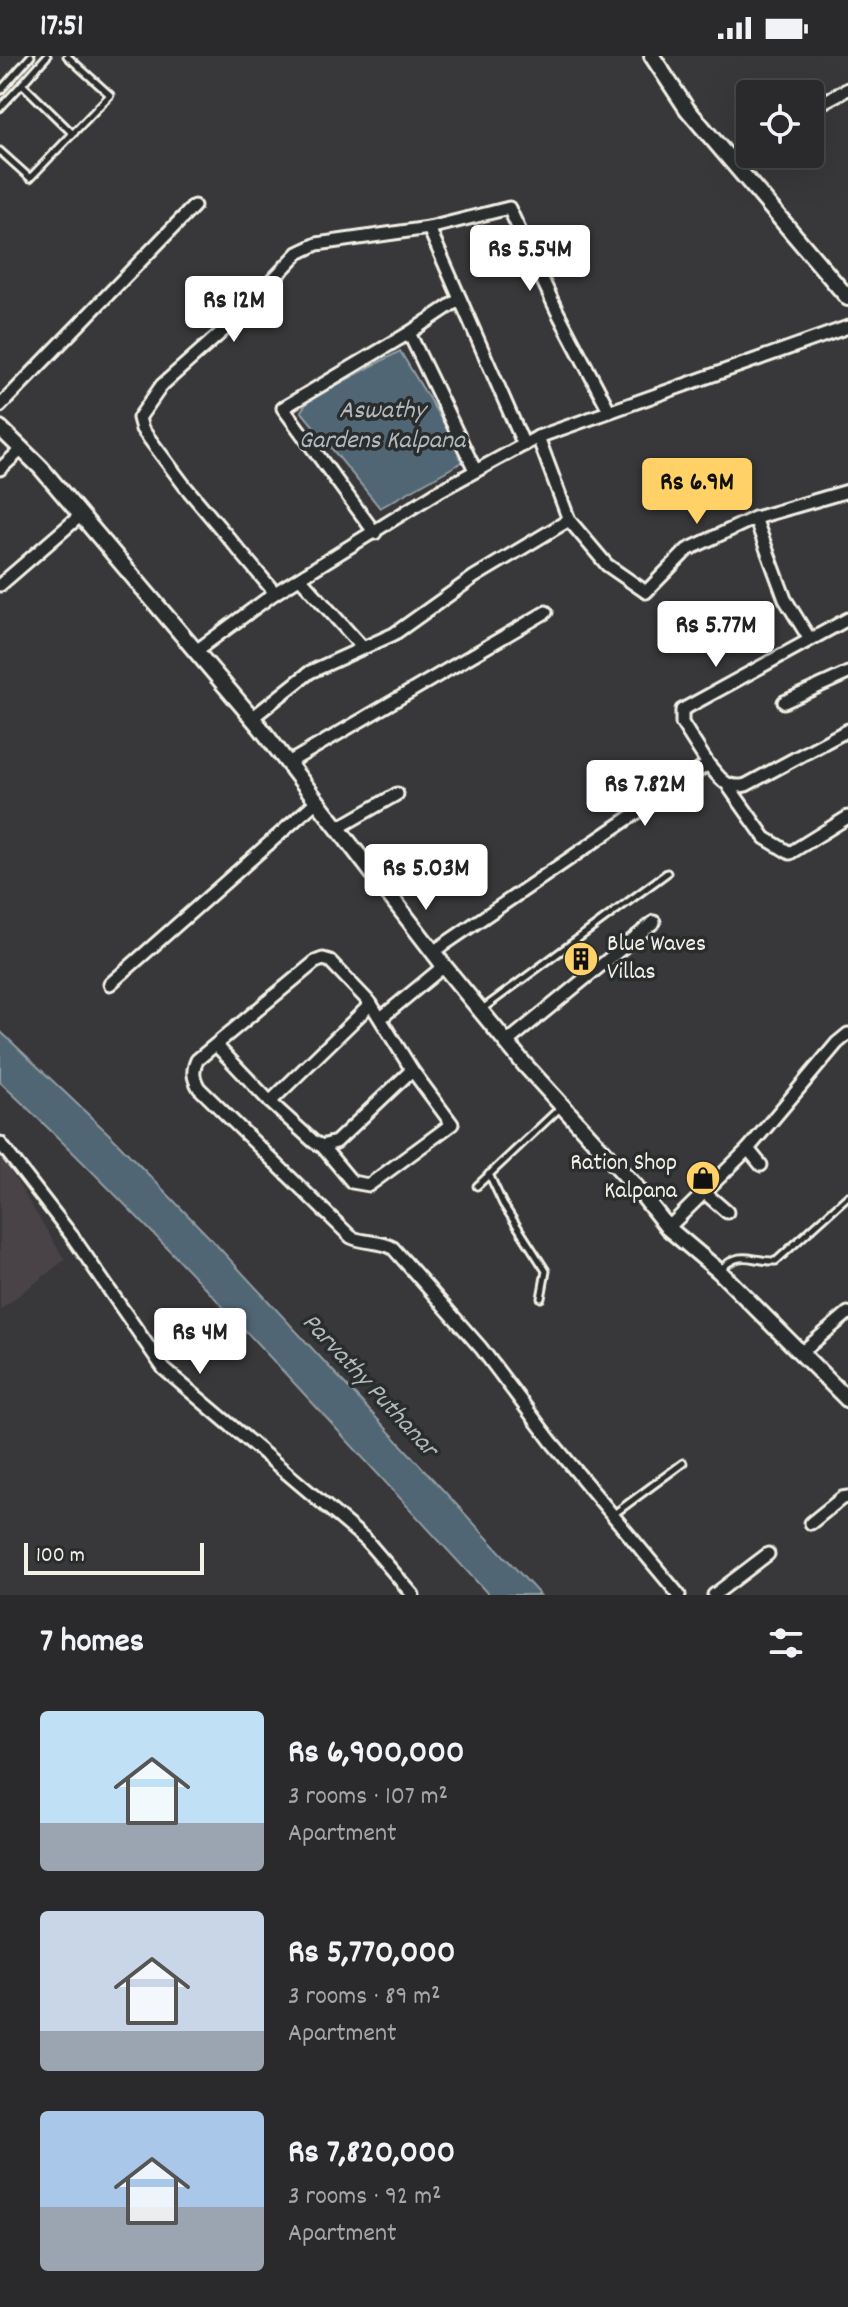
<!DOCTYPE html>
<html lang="en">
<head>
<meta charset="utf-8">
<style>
	:root { --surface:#2a292b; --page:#363537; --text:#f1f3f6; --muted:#a5a6a9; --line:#464547; --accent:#ffd166 }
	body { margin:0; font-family:Dekko,sans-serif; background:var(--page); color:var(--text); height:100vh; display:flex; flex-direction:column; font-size:30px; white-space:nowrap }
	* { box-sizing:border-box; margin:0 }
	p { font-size:26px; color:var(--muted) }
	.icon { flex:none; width:44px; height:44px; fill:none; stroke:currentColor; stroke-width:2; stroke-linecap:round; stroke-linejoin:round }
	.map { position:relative; height:1539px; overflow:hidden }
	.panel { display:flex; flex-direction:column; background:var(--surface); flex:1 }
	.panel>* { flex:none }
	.tools { position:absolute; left:736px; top:24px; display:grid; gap:16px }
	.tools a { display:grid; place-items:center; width:88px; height:88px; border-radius:8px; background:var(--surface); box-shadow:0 8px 32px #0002,0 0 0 2px var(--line); font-size:40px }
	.scale { position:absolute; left:24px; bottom:20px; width:180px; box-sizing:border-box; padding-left:8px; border:4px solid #f4f1e8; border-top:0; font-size:22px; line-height:28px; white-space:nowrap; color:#f4f1e8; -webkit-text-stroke:6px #2a2d2e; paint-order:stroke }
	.price { position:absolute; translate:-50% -68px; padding:0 18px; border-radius:8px; background:#fff; color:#222; font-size:26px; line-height:52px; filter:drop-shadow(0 2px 4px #0008) }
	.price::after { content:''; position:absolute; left:50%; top:48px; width:24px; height:18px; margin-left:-12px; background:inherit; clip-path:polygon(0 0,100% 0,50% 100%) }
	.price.selected { background:var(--accent); color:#111 }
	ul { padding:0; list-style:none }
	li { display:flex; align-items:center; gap:24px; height:200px; padding:0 40px }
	li span { display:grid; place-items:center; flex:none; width:224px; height:160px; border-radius:8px; color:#555 }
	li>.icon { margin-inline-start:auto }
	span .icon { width:96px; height:96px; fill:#fffc; stroke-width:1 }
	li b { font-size:34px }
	h2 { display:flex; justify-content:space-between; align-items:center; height:96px; padding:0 40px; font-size:34px }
	.status { display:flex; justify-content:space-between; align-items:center; height:56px; padding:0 40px; background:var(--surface); direction:ltr }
	.status svg { height:22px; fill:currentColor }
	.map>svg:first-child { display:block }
	.built { fill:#484246 }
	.water { fill:#516675; stroke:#929ea3; stroke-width:2 }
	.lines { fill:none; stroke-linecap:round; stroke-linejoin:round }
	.service-casing { stroke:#f4f1e8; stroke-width:11 }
	.minor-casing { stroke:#f4f1e8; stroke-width:17 }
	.tertiary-casing { stroke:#f4f1e8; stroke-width:20 }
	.secondary-casing { stroke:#f4f1e8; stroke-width:20 }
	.service { stroke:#2a2d2e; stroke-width:5 }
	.minor { stroke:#2a2d2e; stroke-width:11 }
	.tertiary { stroke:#2a2d2e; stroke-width:14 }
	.secondary { stroke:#2a2d2e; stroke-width:14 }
	.labels { text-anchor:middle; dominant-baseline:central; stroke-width:7; stroke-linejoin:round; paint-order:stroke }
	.poi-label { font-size:24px; fill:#f4f1e8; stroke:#2a2d2e; text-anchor:start }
	.water-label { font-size:26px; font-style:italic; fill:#b3b9ba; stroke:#2a2d2e }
</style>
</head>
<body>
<div class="status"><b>17:51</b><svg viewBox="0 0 49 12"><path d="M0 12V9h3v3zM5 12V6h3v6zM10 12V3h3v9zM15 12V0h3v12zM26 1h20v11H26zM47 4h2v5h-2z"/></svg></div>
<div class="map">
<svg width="848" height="1539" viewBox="0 0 848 1539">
	<rect width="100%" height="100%" fill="#383739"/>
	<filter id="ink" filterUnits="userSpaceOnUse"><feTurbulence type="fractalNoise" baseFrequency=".0125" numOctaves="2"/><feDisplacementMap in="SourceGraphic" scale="16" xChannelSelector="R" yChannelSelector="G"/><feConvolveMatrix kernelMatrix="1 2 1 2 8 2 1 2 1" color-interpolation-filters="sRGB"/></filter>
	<g filter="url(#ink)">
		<polygon class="built" points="0,1098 65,1204 0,1254"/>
		<g class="water">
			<polygon points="400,295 466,404 380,452 301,355 310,343"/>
			<path d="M 0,975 L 112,1081 L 211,1183 L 540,1539 L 489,1539 C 329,1366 172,1188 0,1026 Z"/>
		</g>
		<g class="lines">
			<g class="service-casing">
				<g id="service">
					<polyline points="47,0 22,28 73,78"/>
					<polyline points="0,35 31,0"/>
					<polyline points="0,52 22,28"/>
					<polyline points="0,95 30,122 110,39 67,0"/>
					<polyline points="481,954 667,817"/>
					<polyline points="489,1118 503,1148 546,1215 541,1242"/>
					<polyline points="477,1130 561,1051"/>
					<path d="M 720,1214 C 742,1192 751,1206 776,1205 L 848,1140"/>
					<polyline points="614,1458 683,1407"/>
				</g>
			</g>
			<g class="minor-casing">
				<g id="minor">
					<polyline points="810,53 848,33"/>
					<polyline points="729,103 750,89"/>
					<polyline points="429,172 509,152 557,255 609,354"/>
					<polyline points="409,277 460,243"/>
					<polyline points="0,350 194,150"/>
					<polyline points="0,413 22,393"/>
					<polyline points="755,462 785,543 809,582"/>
					<polyline points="569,464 607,509 646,536 687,494 755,462 848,435"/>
					<polyline points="375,477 283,352 409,277 475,414"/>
					<polyline points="300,522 363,592"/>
					<polyline points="0,529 81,459"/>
					<polyline points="275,537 439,435 538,381 848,271"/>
					<polyline points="196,595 275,537 184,429 142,373 139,362 162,329 233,266 298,197 317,188 429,172 524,389"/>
					<polyline points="784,646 848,617"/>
					<polyline points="252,662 310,616 394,578 474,521 569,464 538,381"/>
					<polyline points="288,707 546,556"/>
					<polyline points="708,708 682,667 682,654 848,563"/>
					<polyline points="729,731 765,782 790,797 848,761"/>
					<polyline points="338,772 397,738"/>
					<path d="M 433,896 L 708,708 C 720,722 726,734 746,729 L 848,674"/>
					<polyline points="110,928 317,745"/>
					<polyline points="381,962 444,910"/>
					<polyline points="506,987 654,866"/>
					<polyline points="216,989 270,1046 314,1086 322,1090 336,1086 412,1014"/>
					<polyline points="270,1046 371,948"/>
					<polyline points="0,1087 72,1180 164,1313 366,1484 413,1539"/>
					<path d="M 322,1090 L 352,1126 L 369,1129 L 452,1068 L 412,1014 L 371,948 L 330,905 L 323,903 L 315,906 L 197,1004 C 192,1015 193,1022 199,1032 L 351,1181 C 365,1188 379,1184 393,1192 L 481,1292 L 551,1385 L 679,1539"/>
					<polyline points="748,1093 761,1109"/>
					<polyline points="704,1136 727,1156"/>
					<polyline points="668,1172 748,1093 837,987 848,978"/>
					<polyline points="802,1296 848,1257"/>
					<polyline points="811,1467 842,1442 848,1441"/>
					<polyline points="714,1539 768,1498"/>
				</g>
			</g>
			<g class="tertiary-casing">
				<polyline id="tertiary" points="0,372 41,412 260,671 444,910 525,1009 636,1131 668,1172 719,1215 848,1344"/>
			</g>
			<g class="secondary-casing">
				<polyline id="secondary" points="652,0 687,53 848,242"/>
			</g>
			<use href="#service" class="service"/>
			<use href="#minor" class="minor"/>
			<use href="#tertiary" class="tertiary"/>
			<use href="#secondary" class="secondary"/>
		</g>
	</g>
	<defs>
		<g id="building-disc" transform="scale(1.8)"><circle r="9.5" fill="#ffd166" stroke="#2a2d2e"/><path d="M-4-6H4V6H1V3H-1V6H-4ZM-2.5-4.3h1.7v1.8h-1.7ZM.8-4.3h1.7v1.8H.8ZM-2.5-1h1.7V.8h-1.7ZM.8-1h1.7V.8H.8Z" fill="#111"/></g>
		<g id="shop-disc" transform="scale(1.8)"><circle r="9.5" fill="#ffd166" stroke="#2a2d2e"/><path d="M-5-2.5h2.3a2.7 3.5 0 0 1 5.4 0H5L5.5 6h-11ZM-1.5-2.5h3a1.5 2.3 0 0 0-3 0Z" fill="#111"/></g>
	</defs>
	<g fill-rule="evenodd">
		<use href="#building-disc" x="581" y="903"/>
		<use href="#shop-disc" x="703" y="1122"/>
	</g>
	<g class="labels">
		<g class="poi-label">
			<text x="607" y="889">Blue Waves<tspan x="607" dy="28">Villas</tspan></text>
			<text x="677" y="1108" text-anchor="end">Ration Shop<tspan x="677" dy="28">Kalpana</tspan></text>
		</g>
		<g class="water-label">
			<text x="382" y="355">Aswathy<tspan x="382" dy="30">Gardens Kalpana</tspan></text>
			<text transform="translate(369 1330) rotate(47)">Parvathy Puthanar</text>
		</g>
	</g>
</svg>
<div class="tools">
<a><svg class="icon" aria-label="locate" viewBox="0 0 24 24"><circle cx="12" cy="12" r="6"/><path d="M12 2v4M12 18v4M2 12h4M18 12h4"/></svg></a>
</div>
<div class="scale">100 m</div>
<b class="price" style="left:530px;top:237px">Rs 5.54M</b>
<b class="price" style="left:234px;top:288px">Rs 12M</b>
<b class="price selected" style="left:697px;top:470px">Rs 6.9M</b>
<b class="price" style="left:716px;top:613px">Rs 5.77M</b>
<b class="price" style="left:645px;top:772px">Rs 7.82M</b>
<b class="price" style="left:426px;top:856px">Rs 5.03M</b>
<b class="price" style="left:200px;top:1320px">Rs 4M</b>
</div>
<section class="panel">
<h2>7 homes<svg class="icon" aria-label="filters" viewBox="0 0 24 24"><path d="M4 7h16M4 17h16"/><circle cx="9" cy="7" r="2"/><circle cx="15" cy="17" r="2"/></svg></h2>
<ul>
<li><span style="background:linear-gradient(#bfe0f5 70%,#9aa5b1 0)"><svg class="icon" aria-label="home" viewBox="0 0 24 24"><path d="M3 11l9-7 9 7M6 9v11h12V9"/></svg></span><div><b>Rs 6,900,000</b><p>3 rooms · 107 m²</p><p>Apartment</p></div></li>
<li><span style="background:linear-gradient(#c9d6e8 75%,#9aa5b1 0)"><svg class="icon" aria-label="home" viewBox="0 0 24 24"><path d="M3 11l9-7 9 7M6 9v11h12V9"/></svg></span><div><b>Rs 5,770,000</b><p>3 rooms · 89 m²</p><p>Apartment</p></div></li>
<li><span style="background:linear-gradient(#a9c7e8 60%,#9aa5b1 0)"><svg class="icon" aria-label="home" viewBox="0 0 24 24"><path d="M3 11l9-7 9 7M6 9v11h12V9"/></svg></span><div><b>Rs 7,820,000</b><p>3 rooms · 92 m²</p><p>Apartment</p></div></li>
</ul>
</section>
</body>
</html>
